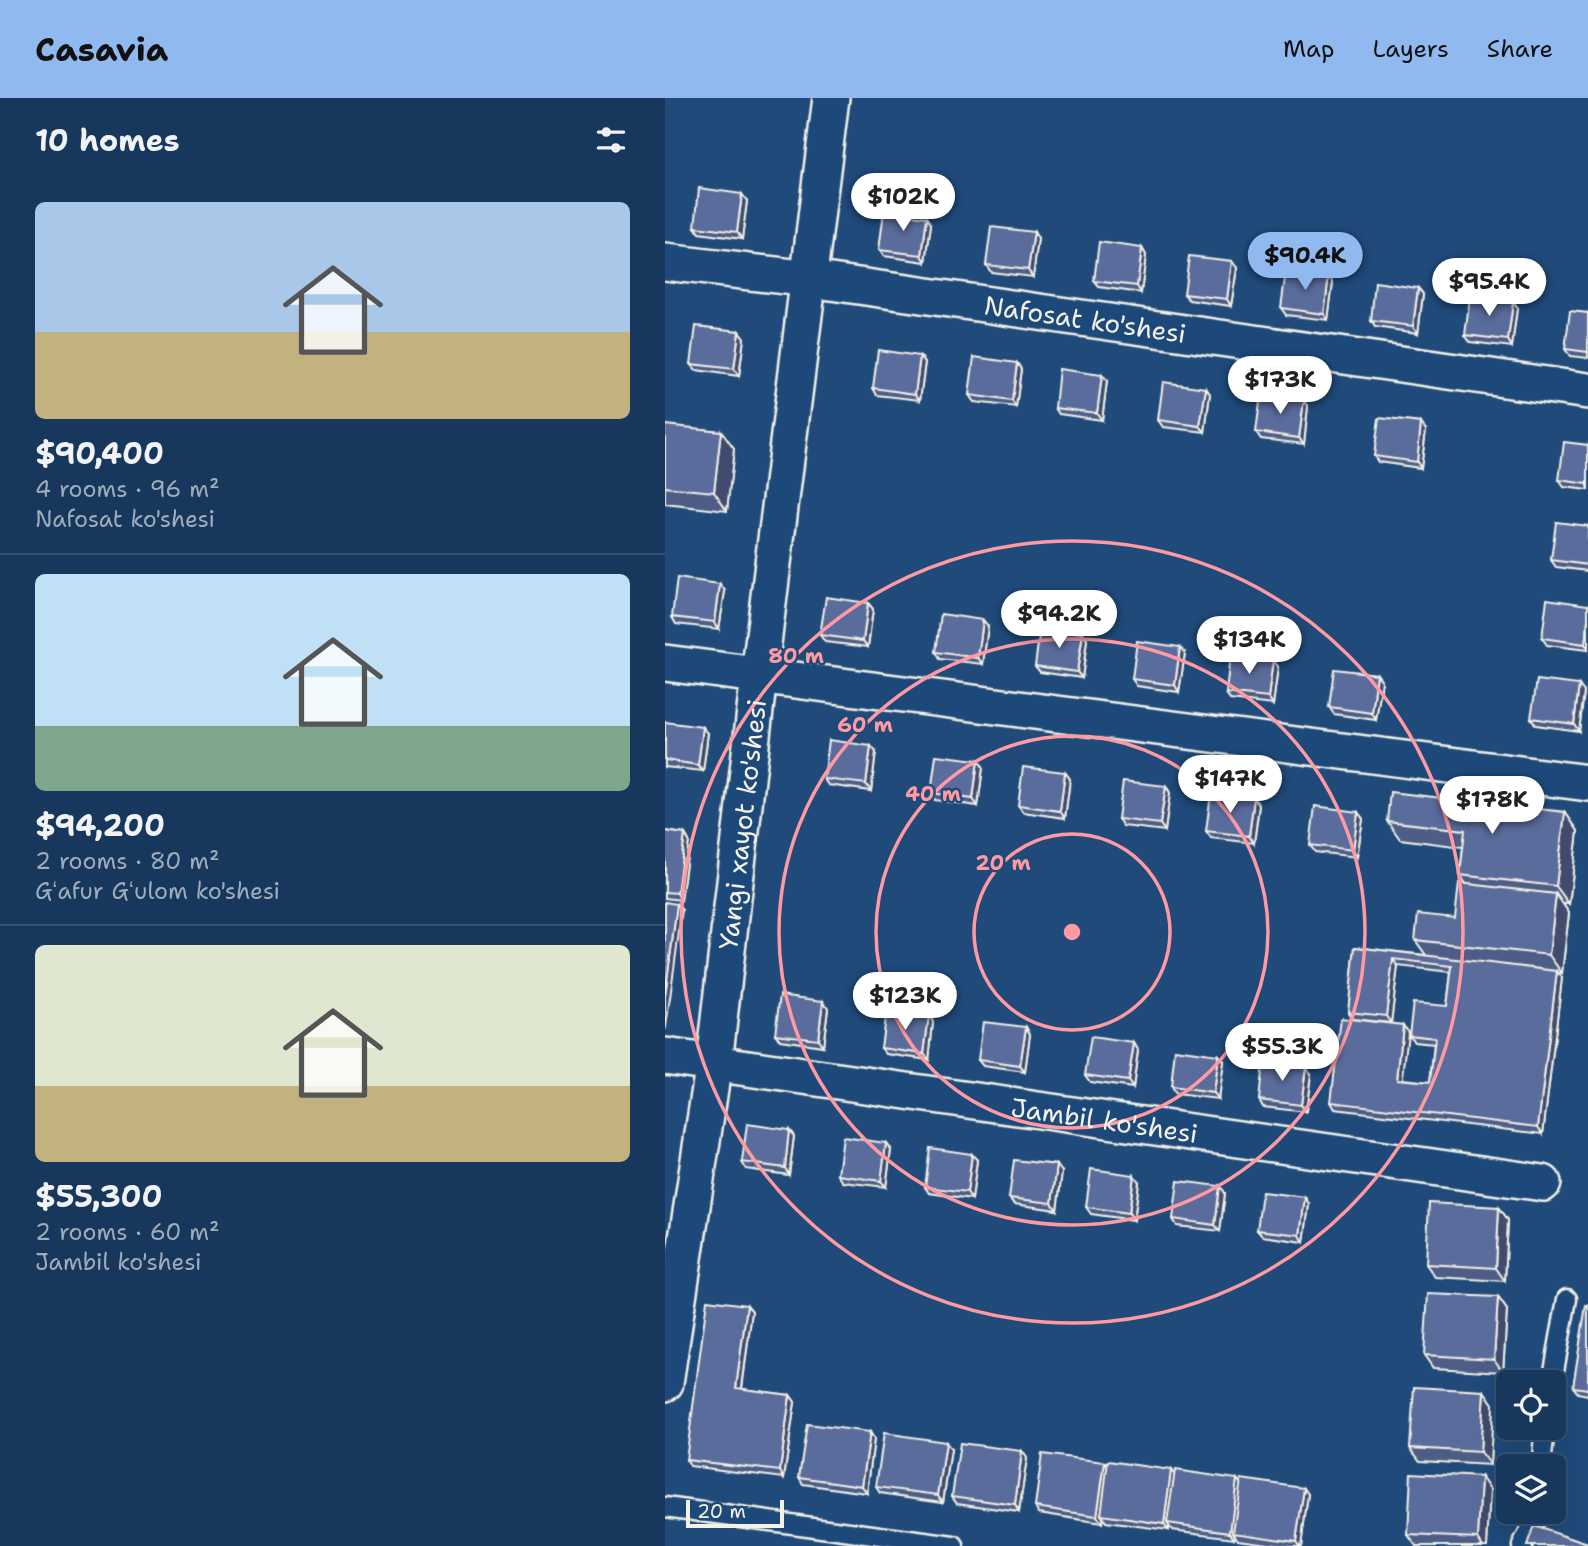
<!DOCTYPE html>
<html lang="en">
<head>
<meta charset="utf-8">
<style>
	:root { --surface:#17385c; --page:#203f62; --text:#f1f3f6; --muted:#9eacbb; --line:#365272; --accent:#90b9f0 }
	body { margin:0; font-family:"Shantell Sans",sans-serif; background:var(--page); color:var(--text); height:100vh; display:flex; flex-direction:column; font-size:26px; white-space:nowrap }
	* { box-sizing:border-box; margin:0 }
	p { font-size:23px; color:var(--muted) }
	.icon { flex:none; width:38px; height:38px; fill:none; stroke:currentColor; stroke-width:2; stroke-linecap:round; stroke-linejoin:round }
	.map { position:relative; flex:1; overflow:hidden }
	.sheet { display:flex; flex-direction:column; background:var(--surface); width:665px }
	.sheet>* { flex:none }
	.fabs { position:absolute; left:831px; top:1272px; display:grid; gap:14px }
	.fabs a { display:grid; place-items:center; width:70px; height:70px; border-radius:10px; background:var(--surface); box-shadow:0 7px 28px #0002,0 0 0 2px var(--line); font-size:35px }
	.scale { position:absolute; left:21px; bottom:18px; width:98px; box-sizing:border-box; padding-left:7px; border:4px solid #f4f1e8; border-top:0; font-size:19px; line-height:24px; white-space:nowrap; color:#f4f1e8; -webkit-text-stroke:5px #1f4a7a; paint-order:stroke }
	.price { position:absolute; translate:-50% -60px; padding:0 16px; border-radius:24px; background:#fff; color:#222; font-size:23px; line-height:46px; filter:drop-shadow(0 2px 4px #0008) }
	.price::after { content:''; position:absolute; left:50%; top:42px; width:21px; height:16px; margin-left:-10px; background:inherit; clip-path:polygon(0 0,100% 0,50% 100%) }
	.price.on { background:var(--accent); color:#111 }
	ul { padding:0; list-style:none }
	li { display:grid; align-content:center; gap:14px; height:371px; padding:0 35px }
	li+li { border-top:2px solid var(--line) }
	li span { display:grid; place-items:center; height:217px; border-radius:10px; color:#555 }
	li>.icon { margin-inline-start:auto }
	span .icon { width:126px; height:126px; fill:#fffc; stroke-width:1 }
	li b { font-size:30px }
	h2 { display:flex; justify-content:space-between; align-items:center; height:84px; padding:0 35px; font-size:30px }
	header { display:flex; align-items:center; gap:42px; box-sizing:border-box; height:98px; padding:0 35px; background:var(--accent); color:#111 }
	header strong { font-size:33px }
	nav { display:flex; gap:38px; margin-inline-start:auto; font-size:24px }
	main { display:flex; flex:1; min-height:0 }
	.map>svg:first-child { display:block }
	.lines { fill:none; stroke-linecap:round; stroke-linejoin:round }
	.service-casing { stroke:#f4f1e8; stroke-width:23 }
	.minor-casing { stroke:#f4f1e8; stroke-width:40 }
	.service { stroke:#1f4a7a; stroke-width:18 }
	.minor { stroke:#1f4a7a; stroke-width:35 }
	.wall { fill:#4d5d86; stroke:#f4f1e8; stroke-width:2 }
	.shaded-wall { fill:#3f4c6d; stroke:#f4f1e8; stroke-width:2 }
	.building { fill:#5a6c9c; stroke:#f4f1e8; stroke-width:2 }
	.ring { fill:none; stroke:#ff9aa2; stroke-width:3.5 }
	.labels { text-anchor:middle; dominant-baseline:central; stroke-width:5; stroke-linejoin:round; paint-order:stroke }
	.street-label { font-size:26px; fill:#f4f1e8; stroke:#1f4a7a }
	.centre { fill:#ff9aa2; stroke:#1f4a7a; stroke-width:3.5 }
	.ring-label { font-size:21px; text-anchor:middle; font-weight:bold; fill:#ff9aa2; stroke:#1f4a7a; stroke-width:5; stroke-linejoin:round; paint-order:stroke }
</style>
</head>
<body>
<header>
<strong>Casavia</strong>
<nav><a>Map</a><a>Layers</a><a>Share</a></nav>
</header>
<main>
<section class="sheet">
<h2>10 homes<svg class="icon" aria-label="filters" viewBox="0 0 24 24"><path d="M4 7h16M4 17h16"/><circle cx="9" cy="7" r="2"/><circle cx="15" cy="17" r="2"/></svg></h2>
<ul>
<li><span style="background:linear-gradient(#a9c7e8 60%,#c2b280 0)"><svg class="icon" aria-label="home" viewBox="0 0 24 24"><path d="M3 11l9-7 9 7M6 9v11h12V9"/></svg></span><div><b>$90,400</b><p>4 rooms · 96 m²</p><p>Nafosat ko'shesi</p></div></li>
<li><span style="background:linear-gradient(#bfe0f5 70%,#7fa58c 0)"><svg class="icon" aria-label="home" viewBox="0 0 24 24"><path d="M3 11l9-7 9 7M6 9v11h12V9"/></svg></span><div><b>$94,200</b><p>2 rooms · 80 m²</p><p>Gʻafur Gʻulom ko'shesi</p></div></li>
<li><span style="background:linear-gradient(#dfe7d0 65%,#c2b280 0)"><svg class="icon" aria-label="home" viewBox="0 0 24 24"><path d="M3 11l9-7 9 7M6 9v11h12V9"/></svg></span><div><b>$55,300</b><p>2 rooms · 60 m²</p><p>Jambil ko'shesi</p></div></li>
</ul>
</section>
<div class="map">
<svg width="923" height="1448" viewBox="0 0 923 1448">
	<rect width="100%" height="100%" fill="#1f4a7a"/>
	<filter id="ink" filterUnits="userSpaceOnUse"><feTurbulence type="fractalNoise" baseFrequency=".0143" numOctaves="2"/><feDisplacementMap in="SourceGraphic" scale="14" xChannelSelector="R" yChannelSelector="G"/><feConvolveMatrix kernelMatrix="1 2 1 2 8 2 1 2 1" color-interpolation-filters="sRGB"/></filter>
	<g filter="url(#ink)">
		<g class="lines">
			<g class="service-casing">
				<g id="service">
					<polyline points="887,1284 902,1201"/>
					<polyline points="876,1368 880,1330"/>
					<polyline points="0,1409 289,1448"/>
					<polyline points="857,1448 870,1423 871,1414"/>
				</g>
			</g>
			<g class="minor-casing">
				<g id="minor">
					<path id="s1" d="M 0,164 L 145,181 L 923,293"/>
					<polyline points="0,565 923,685"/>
					<path id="s2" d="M 0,958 L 878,1085"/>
					<path id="s3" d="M 0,1285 L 49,964 L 94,578 L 166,0"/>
				</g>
			</g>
			<use href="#service" class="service"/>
			<use href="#minor" class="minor"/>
		</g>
		<g class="wall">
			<polygon points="82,103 77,141 34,135 30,129"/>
			<polygon points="262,119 266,126 261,164 219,158 214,152"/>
			<polygon points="369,134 373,141 368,179 326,174 321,167"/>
			<polygon points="477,150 481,157 476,195 434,189 429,183"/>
			<polygon points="572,170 566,208 524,202 519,196"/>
			<polygon points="664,177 668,184 663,222 621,217 616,210"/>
			<polygon points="753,190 758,196 753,235 710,229 706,223"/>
			<polygon points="848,204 852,210 847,249 805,244 800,237"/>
			<polygon points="923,215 923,260 905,258 900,251"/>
			<polygon points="74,233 79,240 74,278 31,272 26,266"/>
			<polygon points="255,258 260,264 255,302 212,297 208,290"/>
			<polygon points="352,265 356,271 351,309 309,304 304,297"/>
			<polygon points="442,283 437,322 394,316 390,310"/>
			<polygon points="541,290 545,296 540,334 498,329 493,322"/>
			<polygon points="643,308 639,346 596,341 591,334"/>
			<polygon points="0,327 69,351 62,413 0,406"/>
			<polygon points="761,332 756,370 713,364 709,358"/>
			<polygon points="923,347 923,392 899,389 894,382"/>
			<polygon points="923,428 923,473 891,469 886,462"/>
			<polygon points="55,486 60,493 54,531 11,526 7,519"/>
			<polygon points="203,505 208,511 203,549 160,544 155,537"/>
			<polygon points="923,507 923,552 882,547 877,540"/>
			<polygon points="323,528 318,566 275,561 271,554"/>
			<polygon points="418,535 422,542 417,580 375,574 370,568"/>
			<polygon points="520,555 514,594 472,588 467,581"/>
			<polygon points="608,562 613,569 608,607 565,602 561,595"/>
			<polygon points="712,576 717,583 711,622 669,616 664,609"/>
			<polygon points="919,594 914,633 871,627 866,620"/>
			<polygon points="0,624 43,635 38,673 0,669"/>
			<polygon points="211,654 206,693 163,687 159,681"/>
			<polygon points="313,662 318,669 313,708 270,702 266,695"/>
			<polygon points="400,674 405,681 400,720 358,714 353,707"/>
			<polygon points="501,688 505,695 500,733 458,728 453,721"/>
			<polygon points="594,707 589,745 546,740 541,733"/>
			<polygon points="693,714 698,721 692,759 650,754 645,747"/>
			<polygon points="900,714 913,733 904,806 898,806 904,815 897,875 893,875 897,880 878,1036 670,1011 666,1004 743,934 737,981 765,984 769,946 749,944 744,937 782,908 786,874 733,868 726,925 687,921 683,914 690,849 761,857 750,842 790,820 801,786 795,777 798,749 735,741 722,723"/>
			<polygon points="0,733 20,736 24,743 16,802 0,800"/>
			<polygon points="158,903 163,910 158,948 115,942 110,936"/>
			<polygon points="264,917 268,924 264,962 221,956 216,950"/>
			<polygon points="361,929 365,936 360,974 318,968 313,962"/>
			<polygon points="469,945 473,952 468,990 425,984 420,977"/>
			<polygon points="558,963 553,1001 510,996 506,989"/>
			<polygon points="646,976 641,1014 598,1009 594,1002"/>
			<polygon points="124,1032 129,1038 124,1077 81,1071 77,1064"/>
			<polygon points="226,1051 221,1089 178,1084 173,1077"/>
			<polygon points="312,1062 307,1101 264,1095 260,1089"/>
			<polygon points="397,1074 392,1112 349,1106 344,1100"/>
			<polygon points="474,1084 469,1122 426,1116 421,1109"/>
			<polygon points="555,1088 560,1095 555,1133 512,1128 508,1121"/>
			<polygon points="644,1106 639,1144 597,1138 592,1132"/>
			<polygon points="834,1109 843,1122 840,1183 770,1179 761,1166"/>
			<polygon points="833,1199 842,1212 838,1274 768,1270 759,1257"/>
			<polygon points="82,1207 87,1213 77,1291 125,1297 130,1304 119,1380 25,1368 21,1362"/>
			<polygon points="923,1207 923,1297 913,1295 908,1289"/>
			<polygon points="819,1293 828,1306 825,1367 755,1363 745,1350"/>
			<polygon points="205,1334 209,1341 202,1395 138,1386 134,1379"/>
			<polygon points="286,1351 278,1404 215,1395 211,1389"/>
			<polygon points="357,1353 362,1360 354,1414 292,1405 287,1398"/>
			<polygon points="440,1364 443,1368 575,1385 643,1396 636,1448 624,1448 573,1441 570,1437 569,1440 507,1432 504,1428 503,1432 441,1424 438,1419 437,1425 374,1415 370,1409"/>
			<polygon points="816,1379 825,1392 822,1448 751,1448 743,1437"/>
		</g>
		<g class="shaded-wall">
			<polygon points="77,96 82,103 77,141 72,134"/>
			<polygon points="262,119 266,126 261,164 257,157"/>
			<polygon points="369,134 373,141 368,179 363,172"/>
			<polygon points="477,150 481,157 476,195 472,188"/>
			<polygon points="567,163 572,170 566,208 562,201"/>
			<polygon points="664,177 668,184 663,222 659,216"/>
			<polygon points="753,190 758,196 753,235 748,228"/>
			<polygon points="848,204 852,210 847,249 843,242"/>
			<polygon points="74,233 79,240 74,278 69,271"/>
			<polygon points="255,258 260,264 255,302 250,296"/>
			<polygon points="352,265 356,271 351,309 347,303"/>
			<polygon points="437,277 442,283 437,322 432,315"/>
			<polygon points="541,290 545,296 540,334 535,328"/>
			<polygon points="639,302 643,308 639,346 634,340"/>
			<polygon points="756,325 761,332 756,370 752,364"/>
			<polygon points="56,333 69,351 62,413 49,394"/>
			<polygon points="55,486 60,493 54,531 50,524"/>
			<polygon points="203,505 208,511 203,549 198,543"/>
			<polygon points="923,520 923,550 920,546"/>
			<polygon points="318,522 323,528 318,566 313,560"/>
			<polygon points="418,535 422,542 417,580 412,574"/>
			<polygon points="515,549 520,555 514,594 510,587"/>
			<polygon points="608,562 613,569 608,607 603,600"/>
			<polygon points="712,576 717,583 711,622 707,615"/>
			<polygon points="914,587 919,594 914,633 909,626"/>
			<polygon points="38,629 43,635 38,673 33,667"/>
			<polygon points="206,648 211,654 206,693 201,686"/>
			<polygon points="313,662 318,669 313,708 308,701"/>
			<polygon points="400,674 405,681 400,720 395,713"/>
			<polygon points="501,688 505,695 500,733 495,726"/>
			<polygon points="589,700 594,707 589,745 584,738"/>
			<polygon points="693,714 698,721 692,759 688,752"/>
			<polygon points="900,714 913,733 904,806 891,788"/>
			<polygon points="20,736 24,743 16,802 12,795"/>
			<polygon points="891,796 904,815 897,875 884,857"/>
			<polygon points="12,806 17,812 1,929 0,927 0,898"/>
			<polygon points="728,861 733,868 726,925 721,918"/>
			<polygon points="892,873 897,880 878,1036 873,1029"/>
			<polygon points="158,903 163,910 158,948 153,941"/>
			<polygon points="264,917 268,924 264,962 259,956"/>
			<polygon points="738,927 743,934 737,987 732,981"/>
			<polygon points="361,929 365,936 360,974 355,968"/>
			<polygon points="469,945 473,952 468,990 463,983"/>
			<polygon points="553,957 558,963 553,1001 548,995"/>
			<polygon points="641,969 646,976 641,1014 636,1007"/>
			<polygon points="124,1032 129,1038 124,1077 120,1070"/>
			<polygon points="221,1045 226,1051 221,1089 216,1083"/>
			<polygon points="307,1056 312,1062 307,1101 302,1094"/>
			<polygon points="392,1067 397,1074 392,1112 387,1105"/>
			<polygon points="469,1077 474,1084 469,1122 464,1115"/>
			<polygon points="555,1088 560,1095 555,1133 550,1127"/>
			<polygon points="640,1099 644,1106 639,1144 635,1137"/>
			<polygon points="834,1109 843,1122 840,1183 831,1170"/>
			<polygon points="833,1199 842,1212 838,1274 829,1261"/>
			<polygon points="82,1207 87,1213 76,1297 71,1290"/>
			<polygon points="819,1293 828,1306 825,1367 815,1354"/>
			<polygon points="125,1297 130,1304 119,1380 115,1373"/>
			<polygon points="205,1334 209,1341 202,1395 197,1388"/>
			<polygon points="281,1344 286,1351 278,1404 273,1397"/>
			<polygon points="357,1353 362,1360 354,1414 350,1407"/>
			<polygon points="440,1364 445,1371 436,1417 438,1419 437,1425 432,1418"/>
			<polygon points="506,1372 511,1379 502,1425 504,1428 503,1432 499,1426"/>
			<polygon points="816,1379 825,1392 822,1448 818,1448 813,1440"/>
			<polygon points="572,1381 577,1387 568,1434 570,1437 569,1440 565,1434"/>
			<polygon points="639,1390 643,1396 636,1448 635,1448 631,1443"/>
		</g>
		<g class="building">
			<polygon points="34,90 77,96 72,134 30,129"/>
			<polygon points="219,113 262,119 257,157 214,152"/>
			<polygon points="326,129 369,134 363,172 321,167"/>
			<polygon points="434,144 477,150 472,188 429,183"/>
			<polygon points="524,158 567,163 562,201 519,196"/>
			<polygon points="621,172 664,177 659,216 616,210"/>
			<polygon points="710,184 753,190 748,228 706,223"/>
			<polygon points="805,198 848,204 843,242 800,237"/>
			<polygon points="905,213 923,215 923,254 900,251"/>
			<polygon points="31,228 74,233 69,271 26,266"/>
			<polygon points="213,252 255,258 250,296 208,290"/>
			<polygon points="309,259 352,265 347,303 304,297"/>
			<polygon points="394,271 437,277 432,315 390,310"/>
			<polygon points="498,284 541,290 535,328 493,322"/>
			<polygon points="596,296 639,302 634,340 591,334"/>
			<polygon points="714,320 756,325 752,364 709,358"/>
			<polygon points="0,327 56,333 49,394 0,389"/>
			<polygon points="899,344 923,347 923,386 894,382"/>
			<polygon points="891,424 923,428 923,467 886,462"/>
			<polygon points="12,480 55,486 50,524 7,519"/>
			<polygon points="161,499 203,505 198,543 155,537"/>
			<polygon points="882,501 923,507 923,520 920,546 877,540"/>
			<polygon points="276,516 318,522 313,560 271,554"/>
			<polygon points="375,530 418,535 412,574 370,568"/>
			<polygon points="472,543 515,549 510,587 467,581"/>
			<polygon points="565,557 608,562 603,600 561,595"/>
			<polygon points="669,571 712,576 707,615 664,609"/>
			<polygon points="872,582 914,587 909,626 866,620"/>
			<polygon points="0,624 38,629 33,667 0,662"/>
			<polygon points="164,642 206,648 201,686 159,681"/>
			<polygon points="271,657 313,662 308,701 266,695"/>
			<polygon points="358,669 400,674 395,713 353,707"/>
			<polygon points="458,683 501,688 495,726 453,721"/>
			<polygon points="725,694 900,714 891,788 795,777 800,732 722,723"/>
			<polygon points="546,695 589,700 584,738 541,733"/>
			<polygon points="650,708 693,714 688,752 645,747"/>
			<polygon points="0,733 20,736 12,795 0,794"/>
			<polygon points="794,785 891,796 884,857 750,842 753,816 790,820"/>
			<polygon points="0,804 12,806 0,898"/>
			<polygon points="690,849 892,873 873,1029 666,1004 676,920 738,927 732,981 765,984 770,940 744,937 748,905 782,908 787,868 728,861 721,918 683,914"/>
			<polygon points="115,897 158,903 153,941 110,936"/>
			<polygon points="221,912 264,917 259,956 216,950"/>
			<polygon points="318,924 361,929 355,968 313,962"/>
			<polygon points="426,939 469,945 463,983 420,977"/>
			<polygon points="510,951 553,957 548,995 506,989"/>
			<polygon points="598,964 641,969 636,1007 594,1002"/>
			<polygon points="82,1026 124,1032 120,1070 77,1064"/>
			<polygon points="178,1039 221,1045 216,1083 173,1077"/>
			<polygon points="265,1050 307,1056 302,1094 260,1089"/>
			<polygon points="349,1062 392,1067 387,1105 344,1100"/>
			<polygon points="426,1071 469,1077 464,1115 421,1109"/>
			<polygon points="513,1083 555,1088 550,1127 508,1121"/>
			<polygon points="597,1094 640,1099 635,1137 592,1132"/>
			<polygon points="764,1105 834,1109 831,1170 761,1166"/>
			<polygon points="763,1196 833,1199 829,1261 759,1257"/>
			<polygon points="42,1202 82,1207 71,1290 125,1297 115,1373 21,1362"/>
			<polygon points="921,1207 923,1207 923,1291 908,1289"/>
			<polygon points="749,1289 819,1293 815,1354 745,1350"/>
			<polygon points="142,1326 205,1334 197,1388 134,1379"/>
			<polygon points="219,1335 281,1344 273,1397 211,1389"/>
			<polygon points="295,1345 357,1353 350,1407 287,1398"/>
			<polygon points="377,1356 440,1364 432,1418 370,1409"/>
			<polygon points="443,1363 506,1372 499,1426 436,1417"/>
			<polygon points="510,1372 572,1381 565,1434 502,1425"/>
			<polygon points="746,1375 816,1379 813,1440 743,1437"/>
			<polygon points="576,1381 639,1390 631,1443 568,1434"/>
			<polygon points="869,1428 923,1446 923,1448 862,1448"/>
		</g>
	</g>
	<g class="ring">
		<circle cx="407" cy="834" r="98"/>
		<circle cx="407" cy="834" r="196"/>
		<circle cx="407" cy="834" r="293"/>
		<circle cx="407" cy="834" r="391"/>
	</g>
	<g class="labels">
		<g class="street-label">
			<text stroke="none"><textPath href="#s1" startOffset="424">Nafosat ko'shesi</textPath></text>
			<text stroke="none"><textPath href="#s3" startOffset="564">Yangi xayot ko'shesi</textPath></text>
			<text stroke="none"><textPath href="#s2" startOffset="444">Jambil ko'shesi</textPath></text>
		</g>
	</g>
	<circle cx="407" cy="834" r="10" class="centre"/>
	<g class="ring-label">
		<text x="131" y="565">80 m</text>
		<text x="200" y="634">60 m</text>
		<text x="268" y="703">40 m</text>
		<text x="338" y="772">20 m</text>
	</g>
</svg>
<div class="fabs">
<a><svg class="icon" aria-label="locate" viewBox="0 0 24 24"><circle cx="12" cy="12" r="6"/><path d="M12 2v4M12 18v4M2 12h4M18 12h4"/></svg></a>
<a><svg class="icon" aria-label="layers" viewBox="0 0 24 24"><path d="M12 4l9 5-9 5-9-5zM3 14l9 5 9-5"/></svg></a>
</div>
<div class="scale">20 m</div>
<b class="price" style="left:238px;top:135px">$102K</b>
<b class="price on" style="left:640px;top:194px">$90.4K</b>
<b class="price" style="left:824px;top:220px">$95.4K</b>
<b class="price" style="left:615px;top:318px">$173K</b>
<b class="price" style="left:394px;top:552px">$94.2K</b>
<b class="price" style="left:584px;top:578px">$134K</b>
<b class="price" style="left:565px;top:717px">$147K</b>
<b class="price" style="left:827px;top:738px">$178K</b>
<b class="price" style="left:240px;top:934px">$123K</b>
<b class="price" style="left:617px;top:985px">$55.3K</b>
</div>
</main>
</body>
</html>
